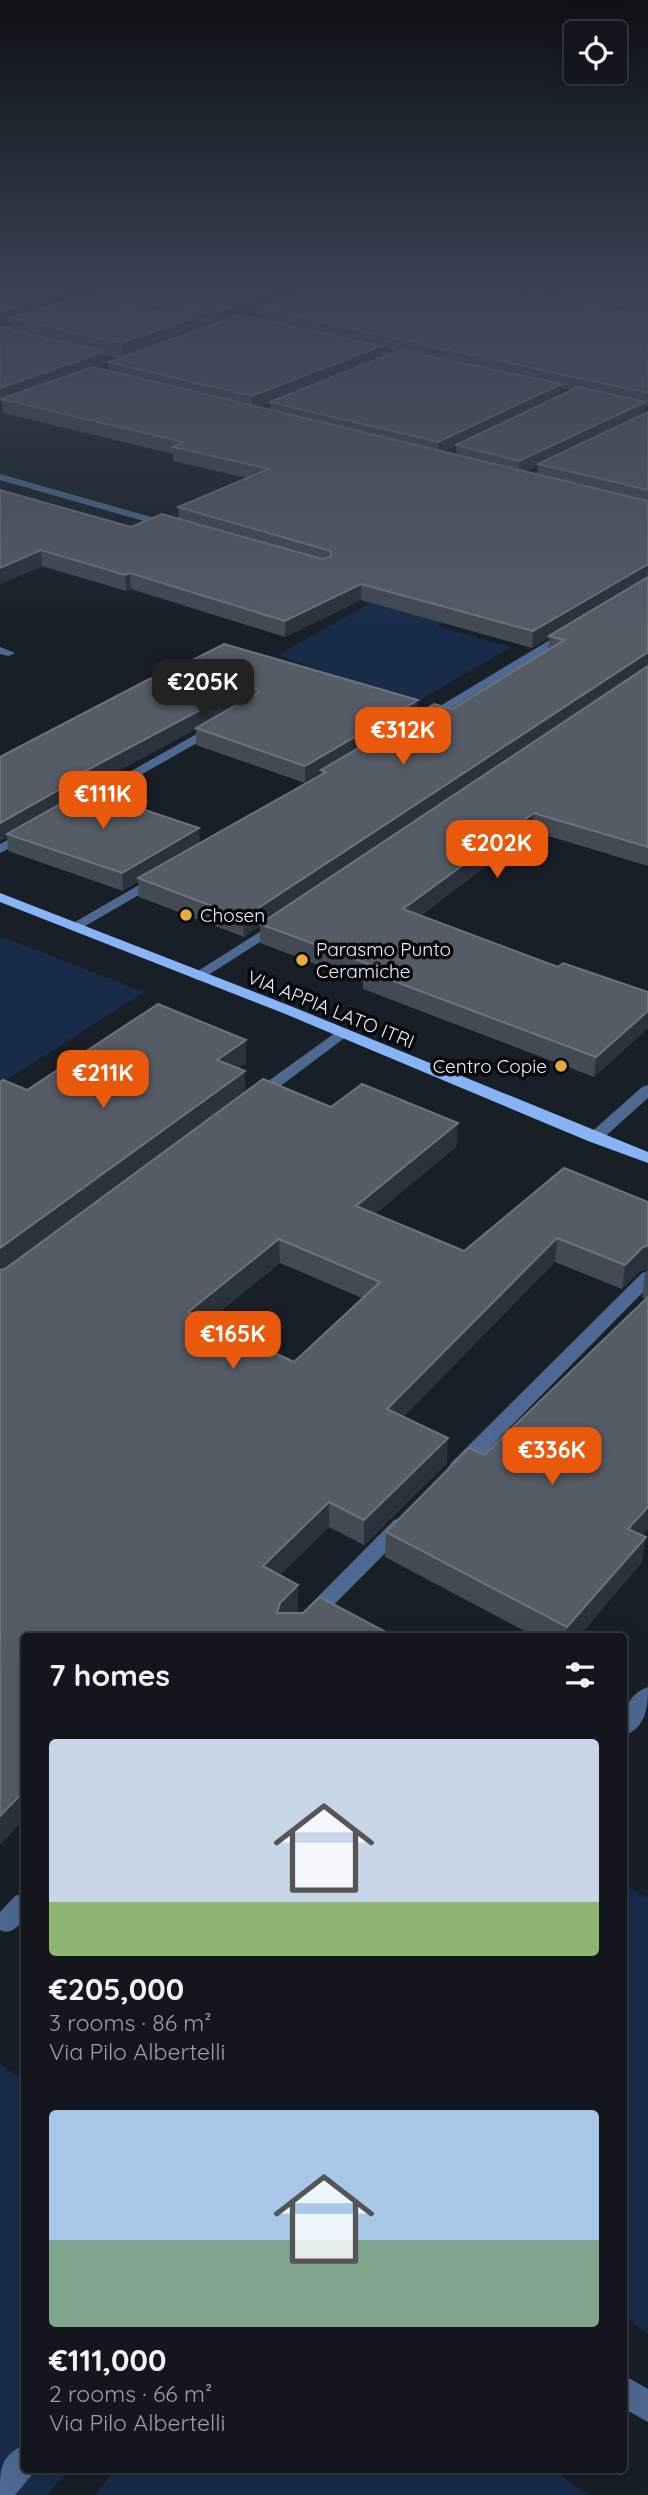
<!DOCTYPE html>
<html lang="en">
<head>
<meta charset="utf-8">
<style>
	:root { --surface:#13171d; --page:#20242a; --text:#f1f3f6; --muted:#9d9fa4; --line:#32363b; --accent:#ea580c }
	body { margin:0; font-family:Quicksand,sans-serif; background:var(--page); color:var(--text); height:100vh; display:flex; flex-direction:column; font-size:26px; white-space:nowrap }
	* { box-sizing:border-box; margin:0 }
	p { font-size:23px; color:var(--muted) }
	.icon { flex:none; width:38px; height:38px; fill:none; stroke:currentColor; stroke-width:2; stroke-linecap:round; stroke-linejoin:round }
	.map { position:relative; flex:1; overflow:hidden }
	.panel { position:absolute; left:21px; top:1633px; width:606px; height:840px; display:flex; flex-direction:column; background:var(--surface); border-radius:7px; box-shadow:0 7px 28px #0002,0 0 0 2px var(--line) }
	.panel>* { flex:none }
	.buttons { position:absolute; left:564px; top:21px; display:grid; gap:14px }
	.buttons a { display:grid; place-items:center; width:63px; height:63px; border-radius:7px; background:var(--surface); box-shadow:0 7px 28px #0002,0 0 0 2px var(--line); font-size:35px }
	.price { position:absolute; translate:-50% -60px; padding:0 16px; border-radius:14px; background:var(--accent); color:#fff; font-size:23px; line-height:46px; filter:drop-shadow(0 2px 4px #0008) }
	.price::after { content:''; position:absolute; left:50%; top:42px; width:21px; height:16px; margin-left:-10px; background:inherit; clip-path:polygon(0 0,100% 0,50% 100%) }
	.price.active { background:#222; color:#fff }
	ul { padding:0; list-style:none }
	li { display:grid; align-content:center; gap:14px; height:371px; padding:0 28px }
	li span { display:grid; place-items:center; height:217px; border-radius:7px; color:#555 }
	li>.icon { margin-inline-start:auto }
	span .icon { width:126px; height:126px; fill:#fffc; stroke-width:1 }
	li b { font-size:30px }
	h2 { display:flex; justify-content:space-between; align-items:center; height:84px; padding:0 28px; font-size:30px }
	.map>svg:first-child { display:block }
	.green { fill:#182c4a }
	.lines { fill:none; stroke-linecap:round; stroke-linejoin:round }
	.service { fill:#4e6991; fill-rule:evenodd }
	.minor { fill:#4e6991; fill-rule:evenodd }
	.primary { fill:#87b4f7; fill-rule:evenodd }
	.wall { fill:#444a54; fill-rule:evenodd }
	.shaded-wall { fill:#2b323b }
	.building { fill:#565c66; stroke:#6d737c; stroke-width:2; fill-rule:evenodd }
	.poi-dot { fill:#e9aa38; stroke:#06080c; stroke-width:2.5 }
	.labels { text-anchor:middle; dominant-baseline:central; stroke-width:7; stroke-linejoin:round; paint-order:stroke }
	.poi-label { font-size:19px; fill:#ecf0f6; stroke:#06080c; text-anchor:start }
	.street-label { font-size:19px; fill:#ecf0f6; stroke:#06080c }
</style>
</head>
<body>
<div class="map">
<svg width="648" height="2495" viewBox="0 0 648 2495">
	<rect width="100%" height="100%" fill="#191f27"/>
	<g class="green">
		<polygon points="407,582 480,601 437,626 511,647 415,703 278,655"/>
		<polygon points="0,936 144,992 0,1084"/>
		<polygon points="623,1884 648,1898 648,2333 623,2317"/>
		<polygon points="0,2064 24,2081 24,2469 69,2469 47,2495 0,2495"/>
		<polygon points="116,2469 552,2469 588,2495 95,2495"/>
	</g>
	<g class="lines">
		<g class="service">
			<polygon points="34,318 37,322 0,333 0,328"/>
			<polygon points="623,2375 648,2389 648,2422 623,2408"/>
			<path d="M 24,2445 L 24,2469 L 35,2471 L 15,2495 L 0,2495 C 0,2470 0,2456 24,2445 Z"/>
		</g>
		<g class="minor">
			<polygon points="354,345 412,357 416,359 412,361 357,349"/>
			<polygon points="0,474 176,524 177,526 168,528 0,480"/>
			<polygon points="563,632 573,634 430,721 420,718"/>
			<polygon points="0,647 15,653 9,656 0,654"/>
			<polygon points="216,723 222,727 220,730 84,807 74,807 73,804"/>
			<polygon points="27,830 32,831 32,837 0,853 0,844"/>
			<polygon points="158,874 165,878 163,881 80,929 75,930 68,926"/>
			<polygon points="280,919 287,923 285,926 202,979 197,980 190,976"/>
			<polygon points="342,1028 347,1030 350,1033 347,1036 262,1100 250,1100 248,1097 250,1094"/>
			<polygon points="648,1085 648,1098 600,1141 588,1141 586,1138 588,1135 642,1087"/>
			<polygon points="648,1271 648,1287 465,1473 451,1473 448,1468 451,1463 642,1273"/>
			<polygon points="401,1518 408,1520 411,1525 408,1530 303,1636 279,1636 394,1520"/>
			<path d="M 648,1687 C 648,1708 646,1728 623,1736 C 623,1715 625,1695 648,1687 Z"/>
			<path d="M 24,1893 L 24,1919 C 17,1927 11,1935 0,1930 L 0,1912 L 15,1896 Z"/>
		</g>
		<polygon class="primary" points="0,893 293,1007 648,1152 648,1163 588,1141 283,1013 0,902"/>
	</g>
	<g class="wall">
		<path d="M 0,284 L 648,284 L 648,406 L 645,406 L 644,413 L 648,412 L 648,866 L 532,831 L 420,916 L 558,967 L 648,992 L 648,1028 L 594,1077 L 363,989 L 363,982 L 260,943 L 260,926 L 244,937 L 139,897 L 138,881 L 123,891 L 8,851 L 7,837 L 0,841 L 0,757 L 224,644 L 417,713 L 452,709 L 548,650 L 549,638 L 532,648 L 361,600 L 285,637 L 131,589 L 126,591 L 42,566 L 0,584 L 0,490 L 131,527 L 179,519 L 178,507 L 247,478 L 173,461 L 173,454 L 3,413 L 2,402 L 0,402 L 12,330 L 11,322 L 0,325 ZM 527,286 L 527,293 L 515,291 ZM 256,311 L 256,319 L 242,316 ZM 194,323 L 208,326 L 195,331 ZM 381,348 L 397,352 L 381,358 ZM 104,355 L 119,358 L 108,362 L 109,371 L 97,368 L 105,365 ZM 560,387 L 572,390 L 560,396 ZM 270,402 L 271,410 L 258,407 ZM 456,445 L 456,455 L 443,452 ZM 538,465 L 537,475 L 524,471 ZM 196,729 L 196,745 L 305,783 L 321,773 L 321,775 L 200,843 L 70,799 L 70,797 Z"/>
		<path d="M 246,1040 L 246,1063 L 238,1069 L 245,1092 L 331,1107 L 457,1146 L 375,1214 L 464,1251 L 648,1202 L 648,1528 L 642,1535 L 642,1562 L 579,1636 L 534,1636 L 385,1557 L 386,1532 L 484,1455 L 646,1299 L 642,1297 L 645,1273 L 648,1269 L 640,1271 L 622,1289 L 555,1262 L 404,1416 L 447,1463 L 364,1545 L 329,1527 L 280,1575 L 298,1610 L 295,1613 L 393,1636 L 24,1636 L 27,1090 ZM 280,1263 L 362,1298 L 294,1362 L 208,1321 Z"/>
	</g>
	<g class="shaded-wall">
		<polygon points="296,284 330,284 256,308 256,311 212,327 211,314"/>
		<polygon points="509,284 532,284 528,285 527,286 509,293"/>
		<polygon points="82,289 82,301 11,318 11,322 0,325 0,312"/>
		<polygon points="194,318 195,333 122,359 121,343"/>
		<polygon points="381,346 381,358 252,409 252,396"/>
		<polygon points="104,352 105,365 6,400 1,399 2,402 0,402 0,388"/>
		<polygon points="561,384 560,396 438,454 438,442"/>
		<polygon points="645,402 644,415 538,464 538,465 519,474 519,461"/>
		<polygon points="41,550 42,566 0,584 0,568"/>
		<polygon points="648,564 647,580 549,636 549,638 532,648 533,631"/>
		<polygon points="130,573 131,589 126,591 125,575"/>
		<polygon points="361,584 361,600 285,637 285,621"/>
		<polygon points="648,652 648,668 260,924 260,926 244,937 243,918"/>
		<polygon points="245,686 246,702 70,797 70,801 7,834 7,837 0,841 0,823 63,783"/>
		<polygon points="418,700 417,716 321,770 321,773 305,783 305,766"/>
		<polygon points="534,813 532,831 403,928 403,909"/>
		<polygon points="199,828 200,845 138,878 138,881 123,891 122,873"/>
		<polygon points="648,1011 648,1028 594,1077 596,1057"/>
		<polygon points="246,1040 246,1063 218,1083 217,1060"/>
		<polygon points="245,1071 245,1094 0,1275 0,1248"/>
		<polygon points="458,1123 457,1146 356,1230 356,1206"/>
		<polygon points="557,1238 555,1262 387,1434 387,1409"/>
		<polygon points="279,1239 280,1263 189,1336 188,1312"/>
		<polygon points="648,1246 648,1269 640,1271 622,1289 625,1265 643,1247"/>
		<polygon points="448,1438 447,1463 364,1545 364,1520"/>
		<polygon points="329,1502 329,1527 264,1591 263,1566"/>
		<polygon points="648,1507 648,1528 625,1554 628,1529"/>
		<polygon points="646,1537 642,1562 579,1636 566,1636 567,1627"/>
		<polygon points="298,1585 298,1610 280,1628 277,1613 280,1603"/>
		<polygon points="24,1791 24,1820 0,1845 0,1816"/>
	</g>
	<g class="building">
		<polygon points="0,284 296,284 211,314 82,289 0,312"/>
		<polygon points="323,284 481,284 648,317 648,393 256,308"/>
		<polygon points="529,284 648,284 648,309 528,285"/>
		<polygon points="81,296 194,318 121,343 11,318"/>
		<polygon points="239,315 381,346 252,396 108,362"/>
		<polygon points="0,327 104,352 0,388"/>
		<polygon points="400,350 561,384 438,442 270,402"/>
		<polygon points="93,367 648,501 648,564 533,631 361,584 285,621 130,573 125,575 41,550 0,568 0,490 131,527 162,514 322,559 331,557 331,551 178,507 269,469 173,447 183,442 1,399"/>
		<polygon points="578,387 645,402 519,461 456,445"/>
		<polygon points="648,412 648,490 538,464"/>
		<polygon points="648,577 648,652 243,918 138,878 326,772 321,770 434,704 452,709 564,640 549,636"/>
		<polygon points="224,644 418,700 305,766 196,728 259,692 257,689 245,686 63,783 69,784 0,823 0,757 151,678 155,679"/>
		<polygon points="648,666 648,847 534,813 403,909 558,967 563,963 648,992 648,1011 596,1057 364,970 371,965 260,924"/>
		<polygon points="85,790 199,828 122,873 7,834"/>
		<polygon points="158,1004 246,1040 217,1060 245,1071 0,1248 0,1082 3,1080 27,1090"/>
		<path d="M 263,1079 L 331,1107 L 362,1084 L 458,1123 L 356,1206 L 464,1251 L 564,1168 L 648,1202 L 648,1246 L 643,1247 L 625,1265 L 557,1238 L 387,1409 L 448,1438 L 364,1520 L 329,1502 L 263,1566 L 298,1585 L 280,1603 L 277,1613 L 303,1613 L 320,1597 L 393,1636 L 24,1636 L 24,1791 L 0,1816 L 0,1270 L 5,1269 ZM 279,1239 L 380,1282 L 294,1362 L 188,1312 Z"/>
		<polygon points="648,1297 648,1507 628,1529 646,1537 567,1627 386,1532 469,1448 484,1455"/>
	</g>
	<linearGradient id="sky" x2="0" y2="1"><stop stop-color="#0e1115"/><stop offset="0.45" stop-color="#384252"/><stop offset="1" stop-color="#384252" stop-opacity="0"/></linearGradient>
	<rect width="648" height="634" fill="url(#sky)"/>
	<g class="poi-dot">
		<circle cx="186" cy="915" r="7"/>
		<circle cx="302" cy="960" r="7"/>
		<circle cx="561" cy="1066" r="7"/>
	</g>
	<g class="labels">
		<g class="poi-label">
			<text x="200" y="915">Chosen</text>
			<text x="316" y="949">Parasmo Punto<tspan x="316" dy="22">Ceramiche</tspan></text>
			<text x="547" y="1066" text-anchor="end">Centro Copie</text>
		</g>
		<g class="street-label">
			<text transform="translate(331 1009) rotate(22)">VIA APPIA LATO ITRI</text>
		</g>
	</g>
</svg>
<div class="buttons">
<a><svg class="icon" aria-label="locate" viewBox="0 0 24 24"><circle cx="12" cy="12" r="6"/><path d="M12 2v4M12 18v4M2 12h4M18 12h4"/></svg></a>
</div>
<b class="price active" style="left:203px;top:719px">€205K</b>
<b class="price" style="left:403px;top:767px">€312K</b>
<b class="price" style="left:103px;top:831px">€111K</b>
<b class="price" style="left:497px;top:880px">€202K</b>
<b class="price" style="left:103px;top:1110px">€211K</b>
<b class="price" style="left:233px;top:1371px">€165K</b>
<b class="price" style="left:552px;top:1487px">€336K</b>
<section class="panel">
<h2>7 homes<svg class="icon" aria-label="filters" viewBox="0 0 24 24"><path d="M4 7h16M4 17h16"/><circle cx="9" cy="7" r="2"/><circle cx="15" cy="17" r="2"/></svg></h2>
<ul>
<li><span style="background:linear-gradient(#c9d6e8 75%,#8fb573 0)"><svg class="icon" aria-label="home" viewBox="0 0 24 24"><path d="M3 11l9-7 9 7M6 9v11h12V9"/></svg></span><div><b>€205,000</b><p>3 rooms · 86 m²</p><p>Via Pilo Albertelli</p></div></li>
<li><span style="background:linear-gradient(#a9c7e8 60%,#7fa58c 0)"><svg class="icon" aria-label="home" viewBox="0 0 24 24"><path d="M3 11l9-7 9 7M6 9v11h12V9"/></svg></span><div><b>€111,000</b><p>2 rooms · 66 m²</p><p>Via Pilo Albertelli</p></div></li>
</ul>
</section>
</div>
</body>
</html>
